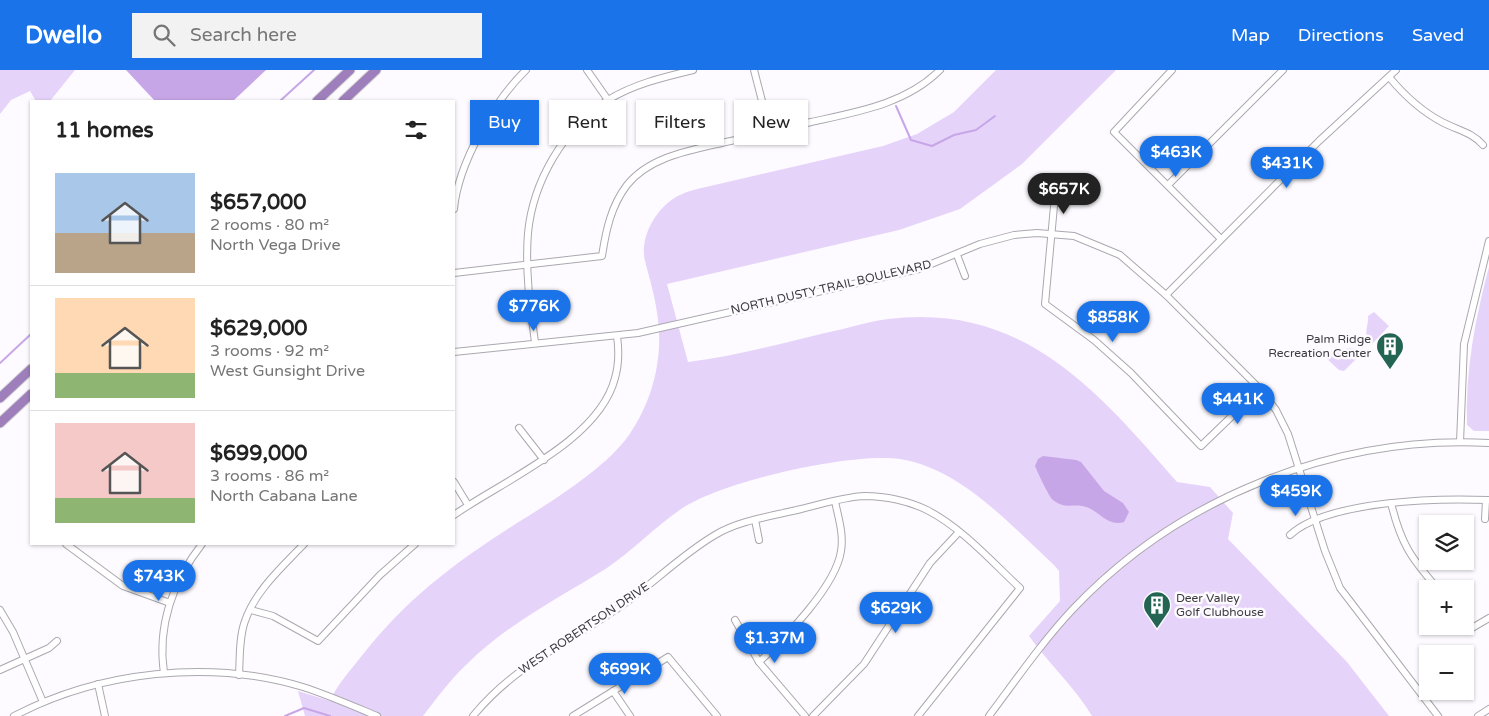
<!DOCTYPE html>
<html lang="en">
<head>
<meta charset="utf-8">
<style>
	:root { --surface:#fff; --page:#f2f2f2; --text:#222; --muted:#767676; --line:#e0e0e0; --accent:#1a73e8 }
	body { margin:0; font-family:"Varela Round",sans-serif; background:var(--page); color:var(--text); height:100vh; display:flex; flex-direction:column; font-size:19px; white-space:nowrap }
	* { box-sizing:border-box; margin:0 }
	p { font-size:16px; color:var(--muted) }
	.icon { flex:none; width:28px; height:28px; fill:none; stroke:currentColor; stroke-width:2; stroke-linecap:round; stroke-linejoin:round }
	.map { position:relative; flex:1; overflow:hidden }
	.drawer { position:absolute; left:30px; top:30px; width:425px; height:445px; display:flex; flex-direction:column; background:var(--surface); border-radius:0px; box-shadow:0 1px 4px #0004 }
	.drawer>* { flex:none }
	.banner { position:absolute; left:470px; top:30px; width:475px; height:45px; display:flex; gap:10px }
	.buttons { position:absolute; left:1419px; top:445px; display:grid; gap:10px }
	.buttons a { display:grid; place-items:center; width:55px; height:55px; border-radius:0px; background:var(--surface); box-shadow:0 1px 4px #0004; font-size:25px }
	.price { position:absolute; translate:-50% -42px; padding:0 11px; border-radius:18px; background:var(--accent); color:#fff; font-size:16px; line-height:32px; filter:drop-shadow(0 1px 2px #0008) }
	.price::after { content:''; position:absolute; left:50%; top:30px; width:15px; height:11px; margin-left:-8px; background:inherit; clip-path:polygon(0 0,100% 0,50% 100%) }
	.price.on { background:#222; color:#fff }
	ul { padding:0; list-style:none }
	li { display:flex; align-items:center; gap:15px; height:125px; padding:0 25px }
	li+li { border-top:1px solid var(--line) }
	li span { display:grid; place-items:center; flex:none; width:140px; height:100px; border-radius:0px; color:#555 }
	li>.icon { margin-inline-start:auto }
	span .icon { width:60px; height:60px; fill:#fffc; stroke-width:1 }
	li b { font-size:21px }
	h2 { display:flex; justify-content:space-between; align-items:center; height:60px; padding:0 25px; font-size:21px }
	.chip { padding:0 18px; border-radius:0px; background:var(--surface); box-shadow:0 1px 4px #0004; font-size:18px; line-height:45px }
	.chip.on { background:var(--accent); color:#fff }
	header { display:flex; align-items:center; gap:30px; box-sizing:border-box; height:70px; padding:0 25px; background:var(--accent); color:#fff }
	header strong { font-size:24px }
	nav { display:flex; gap:28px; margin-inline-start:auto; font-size:18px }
	.search { width:350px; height:45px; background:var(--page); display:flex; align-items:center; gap:12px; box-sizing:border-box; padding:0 18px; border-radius:0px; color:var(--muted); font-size:19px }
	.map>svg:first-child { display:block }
	.green { fill:#e6d3fa }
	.water { fill:#c7a6e7 }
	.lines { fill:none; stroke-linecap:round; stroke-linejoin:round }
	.stream { stroke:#c7a6e7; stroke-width:2 }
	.minor-casing { stroke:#aba8af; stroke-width:8 }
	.highway-casing { stroke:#d8d8d8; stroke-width:11 }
	.minor { stroke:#fff; stroke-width:6 }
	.highway { stroke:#9e7fbb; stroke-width:9 }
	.labels { text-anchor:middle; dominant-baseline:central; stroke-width:5; stroke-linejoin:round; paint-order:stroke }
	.street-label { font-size:12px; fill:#3d3b3e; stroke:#fdfbff }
	.poi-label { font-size:12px; fill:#3d3b3e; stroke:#fdfbff; text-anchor:end }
</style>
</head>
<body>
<header>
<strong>Dwello</strong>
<div class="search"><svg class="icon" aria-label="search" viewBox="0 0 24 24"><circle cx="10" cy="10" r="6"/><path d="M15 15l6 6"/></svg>Search here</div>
<nav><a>Map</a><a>Directions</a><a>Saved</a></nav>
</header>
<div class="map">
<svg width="1489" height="646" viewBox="0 0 1489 646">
	<rect width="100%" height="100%" fill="#fdfbff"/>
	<g class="green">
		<polygon points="0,0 75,0 50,31 36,31 30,21 11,30 0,44"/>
		<path d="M 996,0 L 1116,0 L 1022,94 L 960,139 L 899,160 L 667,214 L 688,292 C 740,286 792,270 843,259 C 858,255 873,251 888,249 C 1022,232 1097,320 1177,412 L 1210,417 L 1233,443 L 1228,469 L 1347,592 L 1389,646 L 1092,646 C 1074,616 1049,594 1029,566 L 1060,531 L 1059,501 L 1054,495 C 1010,455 962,399 900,389 C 851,382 722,411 681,439 C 655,457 633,480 607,498 C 559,528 507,554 467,594 C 450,610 437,628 423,646 L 305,646 L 298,621 L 330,631 C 337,615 349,602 360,588 C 406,529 454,493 517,453 C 551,432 606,398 629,365 C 652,332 663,290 658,250 C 656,230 650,210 645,191 C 639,166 658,135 680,125 C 688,121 697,119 706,117 L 883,76 L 917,64 L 954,42 Z"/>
		<path d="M 1489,197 L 1489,361 L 1474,361 L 1467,355 C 1465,302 1475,249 1489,197 Z"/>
		<path d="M 1374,242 L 1389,256 L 1371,275 C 1362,265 1369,256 1368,246 Z"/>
		<polygon points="1352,278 1362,283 1344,301 1339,300 1325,287 1327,281"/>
	</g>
	<g class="water">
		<polygon points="126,0 266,0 233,31 155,31"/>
		<path d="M 1043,386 L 1076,390 L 1081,392 L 1104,421 L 1123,433 L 1129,442 L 1124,452 C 1107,457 1100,441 1086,437 C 1073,433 1066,440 1053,430 C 1049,427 1037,401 1035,396 L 1038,389 Z"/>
	</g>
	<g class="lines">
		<g class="stream">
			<polyline points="280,31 314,0"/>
			<polyline points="896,36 911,70 932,76 954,65 976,60 995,46"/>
			<polyline points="0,293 31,264"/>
			<polyline points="285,646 304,638 330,646"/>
		</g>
		<g class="minor-casing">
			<g id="minor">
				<polyline points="587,0 608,30"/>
				<polyline points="754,0 770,62"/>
				<polyline points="1172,0 1114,62 1221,169"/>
				<path d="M 1389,7 C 1404,25 1421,41 1442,52 C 1457,60 1472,62 1483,75"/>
				<polyline points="1168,115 1283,0"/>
				<polyline points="1055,125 1045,234 1094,270 1131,303 1201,376 1260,319"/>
				<path d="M 454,139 C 458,94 494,31 526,0"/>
				<polyline points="957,185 965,206"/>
				<path d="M 454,203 L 602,186 C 606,160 611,136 627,115 C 650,86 692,80 726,72 C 755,66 783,59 811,52 C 857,42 906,34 940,0"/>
				<polyline points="1166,225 1319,71 1396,0"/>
				<path d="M 535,272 C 530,236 525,200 528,163 C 533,111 564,58 608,30 C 634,14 664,7 693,0"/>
				<polyline points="454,282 638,263 919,199 980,174 1014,165 1037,163 1074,166 1120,185 1166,225 1260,319 1276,340 1288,364 1325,481 1340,518 1438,646"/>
				<polyline points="519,358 544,390"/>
				<polyline points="1460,372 1464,274 1489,171"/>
				<polyline points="454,412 468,435"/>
				<path d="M 1391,433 C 1401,474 1411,488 1438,519"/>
				<path d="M 454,445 C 502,411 599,371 615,308 C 619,294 619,280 617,266"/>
				<polyline points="1485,449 1486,430"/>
				<polyline points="755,450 759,470"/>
				<path d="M 1290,465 C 1328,430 1439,428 1489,430"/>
				<polyline points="66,474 123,516 170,533"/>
				<polyline points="0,540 13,562 43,632"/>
				<polyline points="251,540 273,546 318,571 380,505 415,474"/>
				<polyline points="735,550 759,592 805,646"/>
				<polyline points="1465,550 1472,558 1489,548"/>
				<path d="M 759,592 C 785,568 836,516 841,481 C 844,464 838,447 835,431"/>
				<polyline points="0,600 49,578 57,571"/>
				<path d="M 164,603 C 157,556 173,511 202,474"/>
				<path d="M 239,605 C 240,588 239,567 245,551 C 255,521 283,496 304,474"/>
				<polyline points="98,614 105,646"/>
				<polyline points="613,621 630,646"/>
				<path d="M 14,646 C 100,601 210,589 303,617 C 328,625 353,636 377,646"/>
				<path d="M 473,646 C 516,594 568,573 621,536 C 653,514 681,485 715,465 C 740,450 773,446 801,439 C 822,434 843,427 865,426 C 885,426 909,431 927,440 C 962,458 991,491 1020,518 L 918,646"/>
				<polyline points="573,646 668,587 717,646"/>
				<polyline points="813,646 864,594 930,493 959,462"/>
				<path d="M 989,646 C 1016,610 1042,572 1073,539 C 1179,427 1336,365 1489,373"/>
				<polyline points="1478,646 1489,639"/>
			</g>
		</g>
		<g class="highway-casing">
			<g id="highway">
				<polyline points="317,31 350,0"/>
				<polyline points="343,31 376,0"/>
				<polyline points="0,328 31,299"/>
				<polyline points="0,353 31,324"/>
			</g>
		</g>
		<use href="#minor" class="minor"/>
		<use href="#highway" class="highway"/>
	</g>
	<defs>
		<g id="building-pin" transform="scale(1.4375)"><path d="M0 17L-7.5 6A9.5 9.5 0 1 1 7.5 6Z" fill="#236452" stroke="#fdfbff"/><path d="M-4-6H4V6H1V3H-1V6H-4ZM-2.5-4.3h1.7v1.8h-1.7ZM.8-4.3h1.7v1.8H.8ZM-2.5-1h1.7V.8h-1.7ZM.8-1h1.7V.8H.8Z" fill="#fff"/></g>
	</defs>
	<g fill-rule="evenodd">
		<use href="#building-pin" x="1390" y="276"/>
		<use href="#building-pin" x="1157" y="535"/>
	</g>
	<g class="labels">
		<g class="street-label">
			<text transform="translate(831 217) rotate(-13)">NORTH DUSTY TRAIL BOULEVARD</text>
			<text transform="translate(584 558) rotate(-34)">WEST ROBERTSON DRIVE</text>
		</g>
		<g class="poi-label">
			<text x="1371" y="269">Palm Ridge<tspan x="1371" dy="14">Recreation Center</tspan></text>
			<text x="1176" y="528" text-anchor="start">Deer Valley<tspan x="1176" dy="14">Golf Clubhouse</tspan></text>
		</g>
	</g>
</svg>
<div class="buttons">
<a><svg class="icon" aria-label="layers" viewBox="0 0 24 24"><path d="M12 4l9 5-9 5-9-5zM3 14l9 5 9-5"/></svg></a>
<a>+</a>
<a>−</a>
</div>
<b class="price" style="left:1176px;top:108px">$463K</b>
<b class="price" style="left:1287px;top:119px">$431K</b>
<b class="price on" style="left:1064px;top:145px">$657K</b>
<b class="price" style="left:534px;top:262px">$776K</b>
<b class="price" style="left:1113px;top:273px">$858K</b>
<b class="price" style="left:1238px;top:355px">$441K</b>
<b class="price" style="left:1296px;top:447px">$459K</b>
<b class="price" style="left:159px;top:532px">$743K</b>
<b class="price" style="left:896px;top:564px">$629K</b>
<b class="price" style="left:775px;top:594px">$1.37M</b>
<b class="price" style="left:625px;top:625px">$699K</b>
<div class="banner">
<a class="chip on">Buy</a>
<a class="chip">Rent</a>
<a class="chip">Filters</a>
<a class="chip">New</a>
</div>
<section class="drawer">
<h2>11 homes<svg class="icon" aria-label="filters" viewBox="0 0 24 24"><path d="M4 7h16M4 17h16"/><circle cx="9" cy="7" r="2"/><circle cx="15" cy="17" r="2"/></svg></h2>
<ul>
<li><span style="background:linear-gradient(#a9c7e8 60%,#b9a48a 0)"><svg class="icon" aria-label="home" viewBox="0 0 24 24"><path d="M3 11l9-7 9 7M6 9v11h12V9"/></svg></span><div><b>$657,000</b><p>2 rooms · 80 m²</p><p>North Vega Drive</p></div></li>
<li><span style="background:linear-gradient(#ffd9b3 75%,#8fb573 0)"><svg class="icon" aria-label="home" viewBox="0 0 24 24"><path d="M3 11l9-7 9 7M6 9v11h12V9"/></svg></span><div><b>$629,000</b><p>3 rooms · 92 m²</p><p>West Gunsight Drive</p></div></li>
<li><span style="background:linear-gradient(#f6c9c9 75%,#8fb573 0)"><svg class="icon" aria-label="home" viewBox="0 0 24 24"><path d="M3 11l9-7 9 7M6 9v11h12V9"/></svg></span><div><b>$699,000</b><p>3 rooms · 86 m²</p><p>North Cabana Lane</p></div></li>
</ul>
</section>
</div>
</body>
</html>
